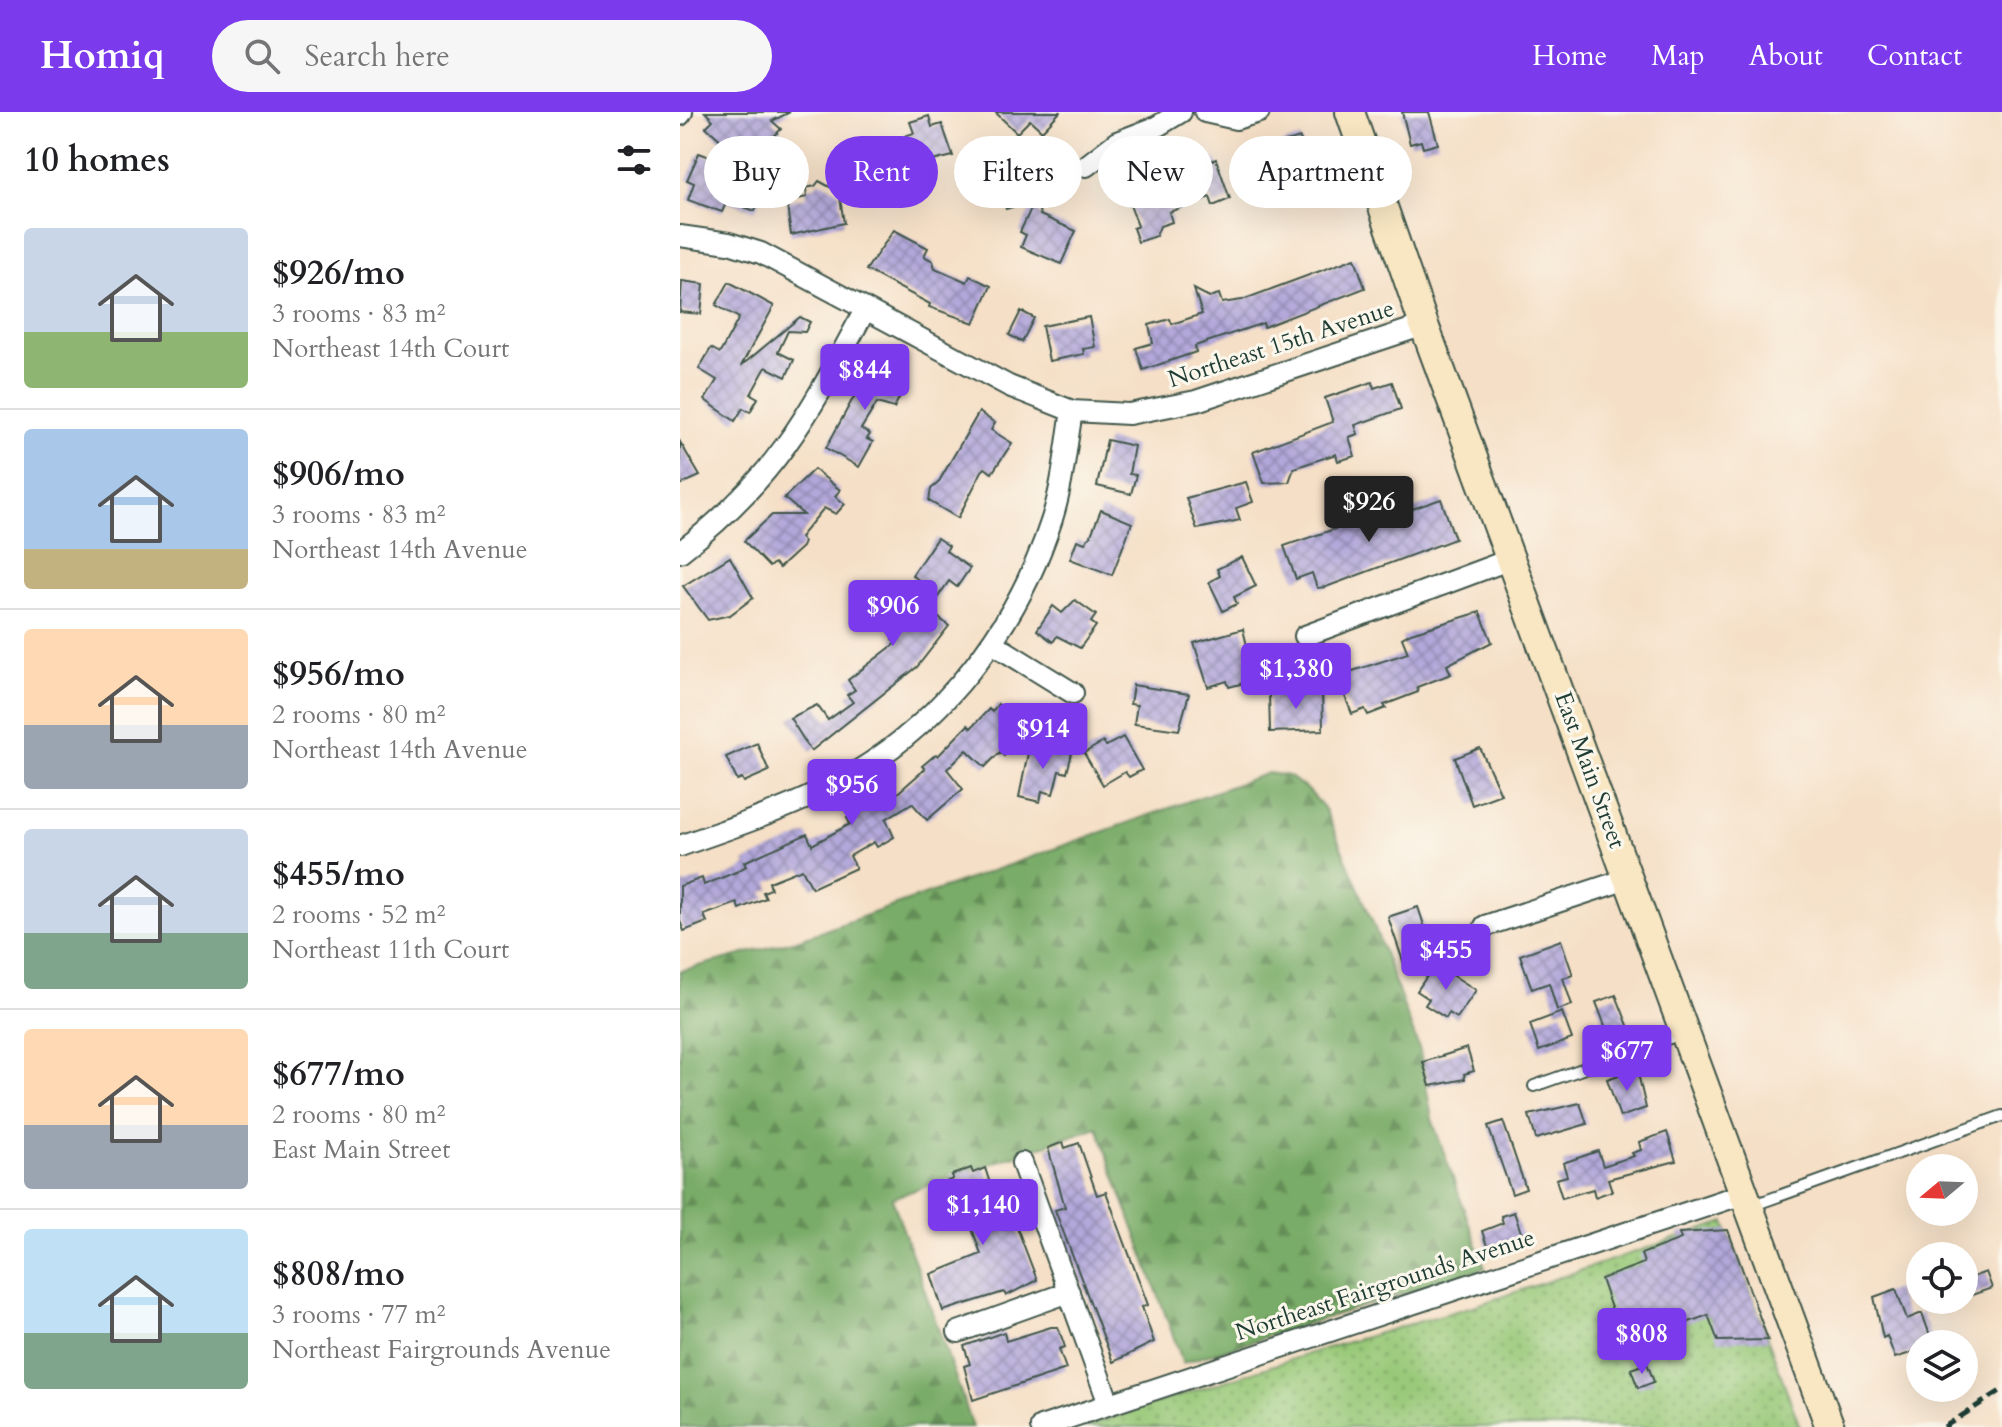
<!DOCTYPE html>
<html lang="en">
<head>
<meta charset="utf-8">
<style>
	:root { --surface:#fff; --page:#f6f6f6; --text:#202124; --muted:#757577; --line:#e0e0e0; --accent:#7c3aed }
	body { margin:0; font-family:Cardo,serif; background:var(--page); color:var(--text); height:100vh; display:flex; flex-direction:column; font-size:30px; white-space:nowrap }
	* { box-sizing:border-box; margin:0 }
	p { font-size:26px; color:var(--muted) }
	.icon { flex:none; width:44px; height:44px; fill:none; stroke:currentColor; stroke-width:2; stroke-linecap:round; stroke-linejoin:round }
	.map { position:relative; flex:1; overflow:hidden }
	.details { display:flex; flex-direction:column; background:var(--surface); width:680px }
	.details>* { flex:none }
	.hud { position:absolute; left:24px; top:24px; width:760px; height:72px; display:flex; gap:16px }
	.needle { width:52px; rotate:251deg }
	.buttons { position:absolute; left:1226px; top:1042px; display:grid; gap:16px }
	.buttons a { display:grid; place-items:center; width:72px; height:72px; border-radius:50%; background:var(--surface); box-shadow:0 8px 32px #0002; font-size:40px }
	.price { position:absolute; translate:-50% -68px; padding:0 18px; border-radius:8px; background:var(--accent); color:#fff; font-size:26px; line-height:52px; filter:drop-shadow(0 2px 4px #0008) }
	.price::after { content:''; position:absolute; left:50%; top:48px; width:24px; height:18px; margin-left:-12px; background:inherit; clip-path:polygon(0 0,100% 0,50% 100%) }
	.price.active { background:#222; color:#fff }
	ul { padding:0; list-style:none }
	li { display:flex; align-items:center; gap:24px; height:200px; padding:0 24px }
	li+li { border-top:2px solid var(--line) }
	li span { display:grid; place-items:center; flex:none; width:224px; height:160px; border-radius:8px; color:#555 }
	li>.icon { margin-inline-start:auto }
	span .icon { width:96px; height:96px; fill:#fffc; stroke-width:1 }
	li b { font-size:34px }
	h2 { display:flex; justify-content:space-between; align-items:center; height:96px; padding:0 24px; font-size:34px }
	.pill { padding:0 28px; border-radius:36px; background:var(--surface); box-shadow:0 8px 32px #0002; font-size:28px; line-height:72px }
	.pill.active { background:var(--accent); color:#fff }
	header { display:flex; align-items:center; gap:48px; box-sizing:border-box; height:112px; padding:0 40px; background:var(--accent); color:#fff }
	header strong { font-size:38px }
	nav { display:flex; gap:44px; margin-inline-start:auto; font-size:28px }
	.search { width:560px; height:72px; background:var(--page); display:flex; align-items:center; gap:20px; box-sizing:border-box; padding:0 28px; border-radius:44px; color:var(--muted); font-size:30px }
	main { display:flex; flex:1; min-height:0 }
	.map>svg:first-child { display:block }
	.forest { fill:url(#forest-firs); stroke:#4c744e; stroke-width:2 }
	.park { fill:url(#park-dots); stroke:#5b8256; stroke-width:2 }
	.building { fill:url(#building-cross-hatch) }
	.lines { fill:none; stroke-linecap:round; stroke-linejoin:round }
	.service-casing { stroke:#3f554a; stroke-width:14 }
	.minor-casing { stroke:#3f554a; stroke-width:24 }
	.secondary-casing { stroke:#3f554a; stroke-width:32 }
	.service { stroke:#fff; stroke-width:10 }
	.minor { stroke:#fff; stroke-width:20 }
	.secondary { stroke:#f9e7c3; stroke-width:28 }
	.rail { stroke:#1f3d34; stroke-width:5; stroke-dasharray:12 6; stroke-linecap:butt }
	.labels { text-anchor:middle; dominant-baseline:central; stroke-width:6; stroke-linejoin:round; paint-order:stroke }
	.street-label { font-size:24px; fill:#1f3d34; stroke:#fbf7ec }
</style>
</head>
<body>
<header>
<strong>Homiq</strong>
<div class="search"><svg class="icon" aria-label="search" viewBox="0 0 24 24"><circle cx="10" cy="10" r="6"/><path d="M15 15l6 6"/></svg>Search here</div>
<nav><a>Home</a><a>Map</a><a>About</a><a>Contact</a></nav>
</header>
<main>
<section class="details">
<h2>10 homes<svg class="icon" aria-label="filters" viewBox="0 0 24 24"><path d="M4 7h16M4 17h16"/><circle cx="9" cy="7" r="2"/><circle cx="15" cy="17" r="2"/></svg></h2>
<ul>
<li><span style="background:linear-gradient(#c9d6e8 65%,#8fb573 0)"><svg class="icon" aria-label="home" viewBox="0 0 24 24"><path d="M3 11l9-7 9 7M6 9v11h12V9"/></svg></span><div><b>$926/mo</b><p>3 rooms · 83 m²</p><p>Northeast 14th Court</p></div></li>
<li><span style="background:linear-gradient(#a9c7e8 75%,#c2b280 0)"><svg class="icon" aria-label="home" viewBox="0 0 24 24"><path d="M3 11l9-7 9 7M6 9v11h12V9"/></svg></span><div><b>$906/mo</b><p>3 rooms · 83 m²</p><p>Northeast 14th Avenue</p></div></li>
<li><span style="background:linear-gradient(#ffd9b3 60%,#9aa5b1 0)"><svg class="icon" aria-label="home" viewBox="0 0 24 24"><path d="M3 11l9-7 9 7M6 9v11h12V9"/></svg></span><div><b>$956/mo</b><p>2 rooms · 80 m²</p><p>Northeast 14th Avenue</p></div></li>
<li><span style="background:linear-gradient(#c9d6e8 65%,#7fa58c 0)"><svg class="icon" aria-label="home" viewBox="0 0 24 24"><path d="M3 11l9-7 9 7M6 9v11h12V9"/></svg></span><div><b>$455/mo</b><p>2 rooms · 52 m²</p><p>Northeast 11th Court</p></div></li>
<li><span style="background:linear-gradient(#ffd9b3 60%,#9aa5b1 0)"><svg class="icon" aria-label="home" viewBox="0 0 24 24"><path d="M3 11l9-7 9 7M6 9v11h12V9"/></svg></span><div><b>$677/mo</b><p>2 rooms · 80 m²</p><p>East Main Street</p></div></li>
<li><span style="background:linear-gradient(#bfe0f5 65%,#7fa58c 0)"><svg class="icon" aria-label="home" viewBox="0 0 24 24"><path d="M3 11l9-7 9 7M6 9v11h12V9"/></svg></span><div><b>$808/mo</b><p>3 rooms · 77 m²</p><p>Northeast Fairgrounds Avenue</p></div></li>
</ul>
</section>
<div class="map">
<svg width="1322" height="1315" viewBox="0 0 1322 1315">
	<defs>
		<pattern id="forest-firs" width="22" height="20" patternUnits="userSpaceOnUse" patternTransform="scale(2)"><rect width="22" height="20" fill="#79ac68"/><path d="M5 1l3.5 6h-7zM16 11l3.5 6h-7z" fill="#638d56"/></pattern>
		<pattern id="park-dots" width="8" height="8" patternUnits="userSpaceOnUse" patternTransform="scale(2)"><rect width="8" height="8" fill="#97c877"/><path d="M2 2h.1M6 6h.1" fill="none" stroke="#7ba462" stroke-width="1.8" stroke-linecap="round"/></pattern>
		<pattern id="building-cross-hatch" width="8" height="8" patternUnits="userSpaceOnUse" patternTransform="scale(2)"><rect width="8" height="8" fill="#b3a8da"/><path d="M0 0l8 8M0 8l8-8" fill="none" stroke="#918ab2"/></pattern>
	</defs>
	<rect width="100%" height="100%" fill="#fbf7ec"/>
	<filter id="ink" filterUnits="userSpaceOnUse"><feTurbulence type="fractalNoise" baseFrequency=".0125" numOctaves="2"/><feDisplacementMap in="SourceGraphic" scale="16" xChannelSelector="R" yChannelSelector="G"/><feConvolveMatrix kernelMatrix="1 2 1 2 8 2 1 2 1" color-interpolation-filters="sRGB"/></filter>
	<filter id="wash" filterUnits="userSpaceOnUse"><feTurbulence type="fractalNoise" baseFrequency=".006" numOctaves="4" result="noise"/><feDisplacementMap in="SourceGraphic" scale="32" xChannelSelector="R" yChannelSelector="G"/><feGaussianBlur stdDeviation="1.8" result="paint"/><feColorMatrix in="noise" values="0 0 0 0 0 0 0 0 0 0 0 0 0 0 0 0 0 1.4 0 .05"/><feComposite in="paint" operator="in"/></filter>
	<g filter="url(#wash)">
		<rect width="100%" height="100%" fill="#f5dfc6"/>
		<polygon class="forest" points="588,661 609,664 629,679 645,697 655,721 692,808 740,939 752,1007 805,1156 503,1251 417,1015 212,1086 293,1315 0,1315 0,859 117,828"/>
		<polygon class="park" points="1045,1110 1120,1315 404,1315 640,1238 797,1193"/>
		<g id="blocks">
			<g class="building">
				<polygon points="25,0 110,0 92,9 101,17 82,37 76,31 62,47 26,15 33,8"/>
				<polygon points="315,0 380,0 362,19 350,8 337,21"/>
				<polygon points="722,0 749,0 758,32 743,36 741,29 730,32"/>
				<polygon points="249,4 252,15 262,12 273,44 244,51 242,46 236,48 231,43 225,24 234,21 230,10"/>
				<polygon points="620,26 634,62 594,77 586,54 580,57 574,40"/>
				<polygon points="19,41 55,54 49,61 55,64 51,76 80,87 75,99 47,89 42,100 8,88 14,71 7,68"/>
				<polygon points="336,41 346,67 352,65 360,103 396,119 381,152 341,135 346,123 340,120 355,88 326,97 316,68 309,70 303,52"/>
				<polygon points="510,47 513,55 536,47 550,87 533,94 530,85 489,100 492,110 480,114 476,124 458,130 453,116 458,114 450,93 464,82 460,74 496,61 493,53"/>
				<polygon points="139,69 159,80 164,111 111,123 107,94 109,89 127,85 126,76 135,74"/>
				<polygon points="214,118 248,136 244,144 253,149 255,156 287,170 290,164 311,174 294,211 249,195 250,192 186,158"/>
				<polygon points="675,146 685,176 584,215 583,211 515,234 516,240 463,258 456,236 473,231 469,213 490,207 492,212 522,202 514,177 529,185 539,182 542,191 562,188"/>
				<polygon points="2,169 24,172 21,202 0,200"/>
				<polygon points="49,170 94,194 61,254 120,205 130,210 125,220 108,219 98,240 114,248 106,265 86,255 71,282 78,286 70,300 63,296 55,309 25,288 37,268 19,257 31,236 40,241 59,206 36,193"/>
				<polygon points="341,199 354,206 342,230 329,223"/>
				<polygon points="409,205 415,235 403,237 404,242 369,249 362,214"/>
				<polygon points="195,246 223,262 214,278 221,282 214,296 197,291 181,317 190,322 187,327 193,330 179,355 146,336"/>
				<polygon points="692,270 694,276 712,270 721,297 675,313 678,322 669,325 675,344 658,349 656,342 614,356 609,370 584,371 573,340 653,310 645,286"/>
				<polygon points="299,300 315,311 311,318 332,331 312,361 305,356 302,359 278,406 249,389 251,377 258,371"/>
				<polygon points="427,328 454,334 449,362 456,363 451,382 417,374"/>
				<polygon points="0,330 20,364 0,373"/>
				<polygon points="134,357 160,378 155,384 165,392 156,402 144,396 120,425 124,430 122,435 99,456 94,451 89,455 64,429 92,403 124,403 104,386"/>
				<polygon points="566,370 573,390 556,396 560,408 517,417 506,386"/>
				<polygon points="761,387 775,427 646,475 637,476 632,461 616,467 604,434 699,402 701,408"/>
				<polygon points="421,398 452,411 432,463 390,447 397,428 405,431 411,423"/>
				<polygon points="257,426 269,434 266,439 290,456 277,475 269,469 249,498 269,514 237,555 131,639 110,606 137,593 148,608 173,590 167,583 175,578 168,568 216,531 212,528 234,500 229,495 242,479 236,475 240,469 232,463"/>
				<polygon points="50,445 73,486 50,503 28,508 3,474"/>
				<polygon points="562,445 576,474 554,485 557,492 543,499 529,470 540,464 537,457"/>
				<polygon points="395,488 416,503 411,510 416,514 400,536 377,524 373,530 357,518 373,494 382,501"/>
				<polygon points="800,500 812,530 767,553 771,562 737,575 738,580 704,593 706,596 688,603 685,597 672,602 657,564 728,541 722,526 731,521"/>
				<polygon points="563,517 575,568 549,575 547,569 528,575 514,531"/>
				<polygon points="453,573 509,582 499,618 454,612 457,593 450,592"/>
				<polygon points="642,576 643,618 590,620 589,581"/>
				<polygon points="318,592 342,614 339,617 345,622 324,644 320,640 305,655 287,638 267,657 283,677 247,708 232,691 206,707 214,725 197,735 194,730 170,744 176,756 132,776 122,757 89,770 91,777 83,780 86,786 59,797 57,791 24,803 27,810 4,819 0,809 0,774 22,766 24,773 56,760 66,754 64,750 127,722 132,733 170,712 167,706 210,681 213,685 245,657 242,654 256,642 258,644 288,613 291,616 309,597 312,600"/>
				<polygon points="443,625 462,658 449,665 445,660 423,673 404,641 423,630 426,634"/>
				<polygon points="77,631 89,659 64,670 62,666 57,668 46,645"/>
				<polygon points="350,631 392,641 387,661 379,659 373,682 362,679 360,690 339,685"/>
				<polygon points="800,636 821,682 792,693 775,646"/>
				<polygon points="738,795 750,831 732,837 751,850 726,858 708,805"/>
				<polygon points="881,828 893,863 883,866 892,893 877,898 869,871 852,877 840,843"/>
				<polygon points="755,852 796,878 777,906 769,901 766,906 745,893 749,887 737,879"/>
				<polygon points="936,883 949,916 929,924 916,890"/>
				<polygon points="882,900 892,927 859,939 850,912"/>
				<polygon points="787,936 794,959 784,962 785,967 750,974 743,950"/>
				<polygon points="957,957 966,996 940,1005 927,967"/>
				<polygon points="900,991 907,1012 856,1027 849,1003"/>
				<polygon points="823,1009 846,1077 832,1082 808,1014"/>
				<polygon points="987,1020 996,1049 928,1067 932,1079 915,1085 913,1077 882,1086 876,1067 887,1064 883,1051 918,1039 923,1054 954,1044 952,1041 961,1038 959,1030"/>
				<polygon points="383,1030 385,1036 399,1031 417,1083 426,1080 468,1193 462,1195 474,1230 433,1250 375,1098 385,1095 368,1036"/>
				<polygon points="291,1056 293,1061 305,1056 325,1117 336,1113 357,1168 326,1184 324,1180 263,1199 251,1162 301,1142 291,1114 287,1115 278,1090 270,1093 263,1071 273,1067 272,1063"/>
				<polygon points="834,1100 844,1129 809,1140 802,1119 823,1111 821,1104"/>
				<polygon points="1048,1118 1088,1228 1038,1229 1028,1203 974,1223 939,1219 921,1167 964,1151 961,1142 1001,1127 999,1121"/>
				<polygon points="1306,1160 1312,1176 1289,1184 1284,1168"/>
				<polygon points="1216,1177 1227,1207 1242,1201 1253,1232 1240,1232 1240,1238 1215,1246 1207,1224 1203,1226 1194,1185"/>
				<polygon points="371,1215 378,1215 385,1235 379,1237 386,1257 293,1288 284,1254 290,1252 284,1234 324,1220 326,1229"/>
				<polygon points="967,1251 974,1270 958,1276 951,1257"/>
			</g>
		</g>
	</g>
	<g filter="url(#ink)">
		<use href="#blocks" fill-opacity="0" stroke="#3f554a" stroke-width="2"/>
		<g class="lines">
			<g class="service-casing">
				<g id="service">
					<polyline points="854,974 1004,921"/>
					<polyline points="1071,1094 1322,1004"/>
				</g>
			</g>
			<g class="minor-casing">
				<g id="minor">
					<polyline points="525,0 556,7 579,0"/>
					<polyline points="0,3 2,0"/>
					<polyline points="406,54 437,30 476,15 501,0"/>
					<polyline points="0,124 49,131 81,141 329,274 392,299 449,302 516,289 744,213"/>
					<path d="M 0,440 C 96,367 129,302 185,198"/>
					<polyline points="625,524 831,447"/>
					<polyline points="312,531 393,581"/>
					<path d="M 0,734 C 44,718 89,704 131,684 C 247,631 333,528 372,407 C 383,372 386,335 392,299"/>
					<polyline points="805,814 950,766"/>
					<polyline points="342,1051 429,1292"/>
					<polyline points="278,1220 389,1180"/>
					<polyline points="361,1315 1066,1081"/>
				</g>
			</g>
			<g class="secondary-casing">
				<polyline id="secondary" points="670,0 744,213 1150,1315"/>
			</g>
			<use href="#service" class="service"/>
			<use href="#minor" class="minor"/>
			<use href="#secondary" class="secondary"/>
			<polyline class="rail" points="1264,1315 1322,1278"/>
		</g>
	</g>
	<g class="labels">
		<g class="street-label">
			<text transform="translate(601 232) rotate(-18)">Northeast 15th Avenue</text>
			<text transform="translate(910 658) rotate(70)">East Main Street</text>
			<text transform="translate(705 1173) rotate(-18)">Northeast Fairgrounds Avenue</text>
		</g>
	</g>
</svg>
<div class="buttons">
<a><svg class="needle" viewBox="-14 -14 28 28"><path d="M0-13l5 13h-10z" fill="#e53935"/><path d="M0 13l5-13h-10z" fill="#757577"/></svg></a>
<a><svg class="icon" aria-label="locate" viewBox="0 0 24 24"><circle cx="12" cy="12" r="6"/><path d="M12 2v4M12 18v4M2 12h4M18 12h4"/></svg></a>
<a><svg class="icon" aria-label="layers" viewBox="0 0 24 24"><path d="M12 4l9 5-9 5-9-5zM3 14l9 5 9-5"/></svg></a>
</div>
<b class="price" style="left:185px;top:300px">$844</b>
<b class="price active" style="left:689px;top:432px">$926</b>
<b class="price" style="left:213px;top:536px">$906</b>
<b class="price" style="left:616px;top:599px">$1,380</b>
<b class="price" style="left:363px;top:659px">$914</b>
<b class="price" style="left:172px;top:715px">$956</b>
<b class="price" style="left:766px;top:880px">$455</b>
<b class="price" style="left:947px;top:981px">$677</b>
<b class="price" style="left:303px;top:1135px">$1,140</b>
<b class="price" style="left:962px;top:1264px">$808</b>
<div class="hud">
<a class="pill">Buy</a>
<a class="pill active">Rent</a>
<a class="pill">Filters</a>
<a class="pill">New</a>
<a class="pill">Apartment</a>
</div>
</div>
</main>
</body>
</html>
